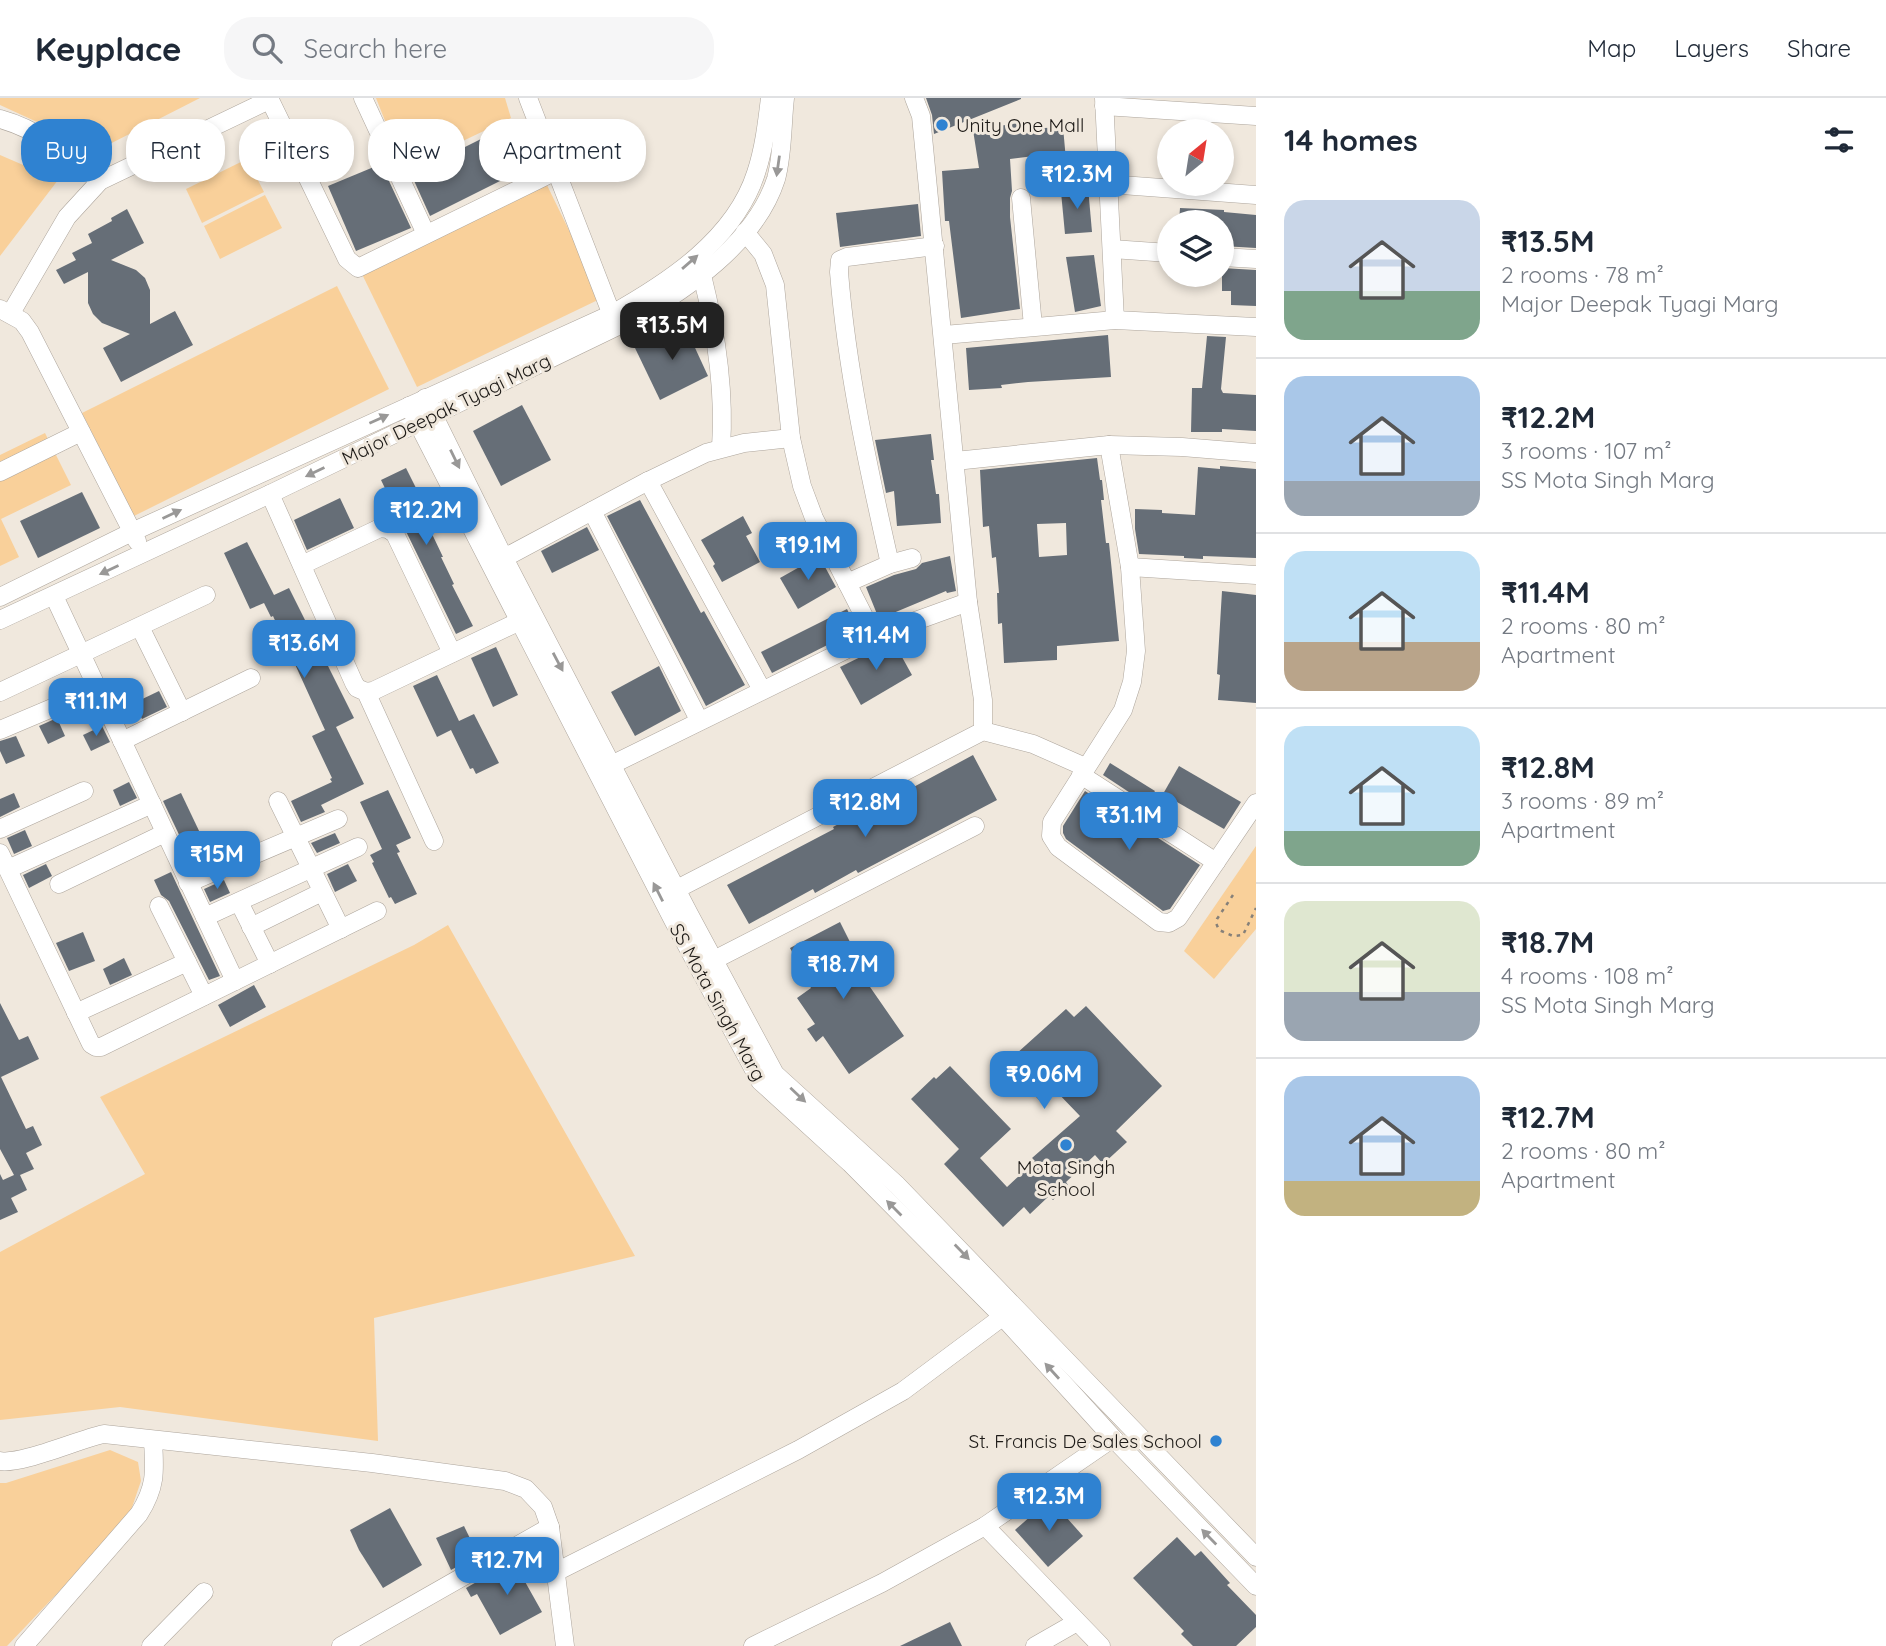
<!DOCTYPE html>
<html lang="en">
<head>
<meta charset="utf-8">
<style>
	:root { --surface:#fff; --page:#f6f6f7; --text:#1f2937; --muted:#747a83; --line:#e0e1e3; --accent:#2f82d1 }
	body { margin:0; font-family:Quicksand,sans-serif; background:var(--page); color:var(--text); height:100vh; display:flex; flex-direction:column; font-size:26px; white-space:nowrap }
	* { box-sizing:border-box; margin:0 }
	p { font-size:23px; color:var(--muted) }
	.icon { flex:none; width:38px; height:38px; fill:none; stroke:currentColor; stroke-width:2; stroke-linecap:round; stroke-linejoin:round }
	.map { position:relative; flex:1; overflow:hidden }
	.side { display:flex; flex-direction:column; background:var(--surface); width:630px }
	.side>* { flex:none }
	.banner { position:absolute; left:21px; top:21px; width:665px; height:63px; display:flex; gap:14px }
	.needle { width:46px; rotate:30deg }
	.controls { position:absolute; left:1157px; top:21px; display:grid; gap:14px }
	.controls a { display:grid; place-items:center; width:77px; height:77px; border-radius:50%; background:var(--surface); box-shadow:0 4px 10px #0003; font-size:35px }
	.price { position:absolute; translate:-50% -60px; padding:0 16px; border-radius:14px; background:var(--accent); color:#fff; font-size:23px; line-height:46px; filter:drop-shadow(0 2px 4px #0008) }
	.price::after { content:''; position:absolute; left:50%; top:42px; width:21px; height:16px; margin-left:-10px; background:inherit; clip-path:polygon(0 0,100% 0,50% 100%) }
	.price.selected { background:#222; color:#fff }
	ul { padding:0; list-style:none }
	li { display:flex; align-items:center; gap:21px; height:175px; padding:0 28px }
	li+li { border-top:2px solid var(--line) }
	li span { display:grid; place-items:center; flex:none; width:196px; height:140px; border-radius:21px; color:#555 }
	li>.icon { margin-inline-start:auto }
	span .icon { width:84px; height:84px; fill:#fffc; stroke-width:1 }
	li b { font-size:30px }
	h2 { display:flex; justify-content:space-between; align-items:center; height:84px; padding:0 28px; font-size:30px }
	.chip { padding:0 24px; border-radius:28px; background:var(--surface); box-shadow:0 4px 10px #0003; font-size:24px; line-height:63px }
	.chip.selected { background:var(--accent); color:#fff }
	header { display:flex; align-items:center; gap:42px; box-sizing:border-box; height:98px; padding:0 35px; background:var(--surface); border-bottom:2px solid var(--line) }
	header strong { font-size:33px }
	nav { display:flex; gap:38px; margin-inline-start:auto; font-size:24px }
	.search { width:490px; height:63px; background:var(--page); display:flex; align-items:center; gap:18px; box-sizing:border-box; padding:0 24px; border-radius:28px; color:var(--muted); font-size:26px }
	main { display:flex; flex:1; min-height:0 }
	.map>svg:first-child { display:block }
	.green { fill:#f9d09a }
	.building { fill:#666e77; fill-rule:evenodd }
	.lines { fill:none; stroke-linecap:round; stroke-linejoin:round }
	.minor-casing { stroke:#ada59c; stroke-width:19 }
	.path { stroke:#868079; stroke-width:2.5; stroke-dasharray:3.5 5; stroke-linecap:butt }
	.minor { stroke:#fff; stroke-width:18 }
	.oneway { fill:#999897 }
	.poi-dot { fill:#2f82d1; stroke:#f0e8dd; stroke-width:2.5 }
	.labels { text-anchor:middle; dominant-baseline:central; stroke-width:6; stroke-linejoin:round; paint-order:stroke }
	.poi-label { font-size:19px; fill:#1d1a17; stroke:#f0e8dd; text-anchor:start }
	.street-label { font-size:19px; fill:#1d1a17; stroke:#f0e8dd }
</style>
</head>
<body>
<header>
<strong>Keyplace</strong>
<div class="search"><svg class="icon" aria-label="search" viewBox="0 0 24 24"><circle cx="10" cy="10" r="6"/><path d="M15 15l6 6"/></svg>Search here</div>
<nav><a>Map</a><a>Layers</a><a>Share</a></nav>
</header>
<main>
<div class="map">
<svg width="1256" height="1548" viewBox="0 0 1256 1548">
	<rect width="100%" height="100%" fill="#f0e8dd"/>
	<g class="green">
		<polygon points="0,0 200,0 98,52 0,7"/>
		<polygon points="376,0 505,0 511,20 404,71"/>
		<polygon points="0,57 58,82 0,158"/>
		<polygon points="247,61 264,94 202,125 186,91"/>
		<polygon points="545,83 602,200 417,289 360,172"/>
		<polygon points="265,97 282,130 220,161 204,128"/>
		<polygon points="337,188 389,291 134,418 82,315"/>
		<polygon points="45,335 71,387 1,421 19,459 0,468 0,357"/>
		<polygon points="1256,748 1256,831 1214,881 1184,853"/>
		<polygon points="448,827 635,1158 374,1220 378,1343 120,1309 0,1322 0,1154 145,1076 100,999 414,847"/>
		<polygon points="110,1352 138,1364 141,1383 128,1421 7,1548 0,1548 0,1385 6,1385"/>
	</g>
	<g class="building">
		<polygon points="926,0 1021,0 1021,1 934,36 932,17"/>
		<polygon points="1025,24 1025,31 1063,29 1066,62 1035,63 1034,58 1010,61 1012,93 1010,100 1010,119 1020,211 961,220 949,123 945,123 942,73 979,70 973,32"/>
		<polygon points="509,27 530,68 430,118 411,76"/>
		<polygon points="381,66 411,130 356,153 328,88"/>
		<polygon points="1088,89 1092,134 1065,136 1061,94"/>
		<polygon points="918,106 921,138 840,149 836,115"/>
		<polygon points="1180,110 1224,112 1224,114 1256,117 1256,150 1222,148 1222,124 1179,124"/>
		<polygon points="127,111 144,145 111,162 136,172 145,180 150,192 150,226 175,213 193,247 121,284 103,250 130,236 102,225 93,216 88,205 88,174 64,186 56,172 76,162 72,155 92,145 88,136 112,123 111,120"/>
		<polygon points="1094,157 1101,208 1075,214 1066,159"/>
		<polygon points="1222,170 1256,172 1256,208 1231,207 1231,193 1222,193"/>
		<polygon points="684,226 708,278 660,302 635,250"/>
		<polygon points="1108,237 1111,279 1028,284 1001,287 1002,290 969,292 966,250"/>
		<polygon points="1207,238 1226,239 1221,291 1223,295 1256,297 1256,333 1222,331 1222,334 1191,334 1192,290 1202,290"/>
		<polygon points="522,307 551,362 501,388 473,333"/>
		<polygon points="931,336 934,362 931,362 936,396 939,396 941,425 897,428 894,393 886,395 875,342"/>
		<path d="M 1097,360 L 1100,382 L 1102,382 L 1104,402 L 1101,402 L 1106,445 L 1109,445 L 1119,543 L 1057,548 L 1057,562 L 1004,565 L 1002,525 L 998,526 L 997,495 L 999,495 L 996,459 L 992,460 L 989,428 L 983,429 L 980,372 ZM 1066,425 L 1067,457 L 1039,459 L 1037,426 Z"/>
		<polygon points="1220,368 1256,371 1256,460 1203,458 1203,461 1184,460 1184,458 1139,456 1135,431 1135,411 1162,412 1162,415 1195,417 1198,369 1220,371"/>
		<polygon points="406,370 416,390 411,392 443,459 441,459 454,486 452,487 473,528 456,536 381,382"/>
		<polygon points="82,394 100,430 38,460 20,423"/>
		<polygon points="340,400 354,430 307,452 294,422"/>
		<polygon points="640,402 701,515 704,513 745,587 706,608 607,418"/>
		<polygon points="743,418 752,435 746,438 760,464 722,484 713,468 715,466 701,442"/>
		<polygon points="587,429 599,452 552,475 541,453"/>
		<polygon points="247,444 274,497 289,490 354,620 336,629 364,686 321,707 325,714 301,724 291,703 332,684 330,681 332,680 312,638 325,632 273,518 271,519 264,505 250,511 224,455"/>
		<polygon points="819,458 836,489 798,511 780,480"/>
		<polygon points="950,458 956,493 947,495 946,493 879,521 866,489 894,477 916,471 922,465"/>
		<polygon points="1222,493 1256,497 1256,605 1218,602 1220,577 1217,576"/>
		<polygon points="847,511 857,532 772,575 761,554"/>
		<polygon points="893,543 912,577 861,607 840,569"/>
		<polygon points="496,549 518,597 493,609 471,560"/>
		<polygon points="659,568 681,613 635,638 611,594"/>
		<polygon points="437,577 459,623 474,616 499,665 476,676 473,670 470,671 451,632 437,639 413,588"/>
		<polygon points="159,593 167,609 142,621 134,605"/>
		<polygon points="57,620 65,638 48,646 39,628"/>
		<polygon points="102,628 110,644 91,653 83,637"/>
		<polygon points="16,638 25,658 6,666 0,653 0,643"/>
		<polygon points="973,657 997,702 858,775 856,772 815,795 813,791 749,826 727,787 834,731 833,729 868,710 869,713"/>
		<polygon points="1110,665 1155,693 1147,706 1103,677"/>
		<polygon points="1179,668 1241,704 1224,731 1163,696"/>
		<polygon points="129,684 137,700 120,708 113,692"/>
		<polygon points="388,692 411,740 396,747 400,754 397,755 417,796 395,806 391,799 389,800 372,765 374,764 370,757 382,751 360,704"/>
		<polygon points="1085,693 1200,767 1170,811 1163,813 1066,741 1063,735 1063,728"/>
		<polygon points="14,695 20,709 0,719 0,701"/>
		<polygon points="181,695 201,737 183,745 163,703"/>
		<polygon points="25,732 32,748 14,756 7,740"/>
		<polygon points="335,735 340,745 317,755 311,745"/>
		<polygon points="46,766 52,778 29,790 23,777"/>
		<polygon points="348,766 357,783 335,794 327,776"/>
		<polygon points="171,774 220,878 209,882 169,803 161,797 154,782"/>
		<polygon points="224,782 230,795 210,804 204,791"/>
		<polygon points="840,824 851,846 843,850 904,938 849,976 823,938 816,944 807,931 815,926 797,900 811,890 790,850"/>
		<polygon points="83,834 95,863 69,873 56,845"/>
		<polygon points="124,860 132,877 110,887 103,871"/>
		<polygon points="254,887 266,909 230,929 218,907"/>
		<polygon points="0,905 19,942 28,938 39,961 1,979 26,1031 33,1028 42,1047 26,1055 34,1071 20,1077 27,1092 11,1100 18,1114 0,1122 0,1076 3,1082 14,1077 0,1051"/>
		<polygon points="1086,908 1162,988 1116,1033 1127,1044 1103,1066 1095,1057 1066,1084 1068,1087 1053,1102 1049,1098 1030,1116 1024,1109 1003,1129 944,1066 959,1051 911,1001 934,979 936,981 950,968 1011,1031 980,1060 1007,1089 1035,1063 1032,1060 1080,1018 1054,991 1040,1003 1005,966 1066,911 1074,919"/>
		<polygon points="1050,1401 1083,1438 1048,1469 1015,1432"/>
		<polygon points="390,1410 422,1467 383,1490 359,1452 350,1432"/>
		<polygon points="464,1428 478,1457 451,1472 436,1440"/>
		<polygon points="1177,1439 1195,1458 1201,1453 1230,1485 1227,1487 1256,1517 1256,1529 1236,1548 1193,1548 1181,1536 1184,1533 1133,1480"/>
		<polygon points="522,1458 528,1468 519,1473 542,1514 500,1537 477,1496 471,1499 466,1490"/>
		<polygon points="950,1524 962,1548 900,1548"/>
	</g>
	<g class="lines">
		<g class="minor-casing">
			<g id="minor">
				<polyline points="269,0 347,161 358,170 556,73"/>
				<polyline points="363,0 426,136"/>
				<polyline points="528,0 615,225"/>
				<polyline points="914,0 921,18 968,504 983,602 983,633"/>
				<polyline points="1104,0 1115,222"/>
				<polyline points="1104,8 1256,18"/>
				<path d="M 0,21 C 40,32 69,57 100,83"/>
				<polyline points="1108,86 1256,97"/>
				<polyline points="1021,100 1033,228"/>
				<polyline points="745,134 763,156 775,187 791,340 802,388 814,420 874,538"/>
				<polyline points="1112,151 1169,155"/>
				<polyline points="1222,159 1256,161"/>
				<path d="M 702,177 C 716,233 725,292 721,350"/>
				<polyline points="0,211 22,223 30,234 137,443"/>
				<polyline points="11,215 67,119 100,83 269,2"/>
				<polyline points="944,237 1115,222 1256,229"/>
				<polyline points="425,300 504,460 689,816 775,976 897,1087 1256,1459"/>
				<polyline points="409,308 674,824 760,983 850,1065 1004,1220 1113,1340 1256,1488"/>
				<polyline points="1109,347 1130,469 1136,553 1132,584 1123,612 1052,724 1051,738 1058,749 1159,824 1169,825 1178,820 1256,705"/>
				<polyline points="955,363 1109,347 1182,349 1256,355"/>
				<polyline points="0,374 81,334"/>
				<polyline points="648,383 762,592"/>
				<polyline points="270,396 354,585 357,590 366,594 434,743"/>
				<polyline points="592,413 699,622"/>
				<polyline points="504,460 648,383 706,355 744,345 791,340"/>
				<path d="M 890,466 C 868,369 847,273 839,174 L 840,162 L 847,159 L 935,148"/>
				<polyline points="302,467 380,430 388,431 395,436 452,555"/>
				<polyline points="1130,469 1256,477"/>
				<polyline points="847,485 890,466 912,460"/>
				<polyline points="54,498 235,883"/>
				<path d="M 0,499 L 132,434 L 612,216 C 669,184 735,141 756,75 C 764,51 767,25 770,0"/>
				<path d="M 0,522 L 270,396 L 647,214 C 698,183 757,140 776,81 C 783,56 782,26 785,0"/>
				<polyline points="140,529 182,614"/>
				<polyline points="0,594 206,497"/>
				<polyline points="366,594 373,593 518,524"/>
				<polyline points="0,632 97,591"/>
				<polyline points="122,643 251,580"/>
				<polyline points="603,671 874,538 968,504"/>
				<polyline points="1081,677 1216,764"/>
				<polyline points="278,703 341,831"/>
				<polyline points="0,731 84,693"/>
				<polyline points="0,755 91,946 96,949 101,949 377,813"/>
				<polyline points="8,771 152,706"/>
				<polyline points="188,785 338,721"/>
				<polyline points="59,786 165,735"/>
				<polyline points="677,791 983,633 1033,646 1085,669"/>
				<polyline points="239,804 270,866"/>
				<polyline points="159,808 204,898"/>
				<polyline points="205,819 358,749"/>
				<polyline points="251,829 322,794"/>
				<polyline points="714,862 975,728"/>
				<polyline points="76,915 187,864"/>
				<path d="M 0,1363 C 21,1367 79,1341 104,1336 L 372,1365 L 505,1383 L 526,1391 L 543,1409 L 550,1429 L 565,1548"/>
				<polyline points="985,1428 1101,1548"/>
				<polyline points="556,1474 798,1352 903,1293 1013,1211"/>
				<path d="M 24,1548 L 139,1416 C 156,1389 155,1374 153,1343"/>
				<polyline points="151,1548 204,1494"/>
				<polyline points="341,1548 550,1429"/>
				<polyline points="753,1548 882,1485 985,1428 1113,1340"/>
				<polyline points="1035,1548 1077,1524"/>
			</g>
		</g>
		<polyline class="path" points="1233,797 1217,821 1216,825 1219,832 1233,838 1243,837 1256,810"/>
		<use href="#minor" class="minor"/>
	</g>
	<defs><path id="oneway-solid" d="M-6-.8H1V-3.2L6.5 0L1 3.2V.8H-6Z" transform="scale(1.75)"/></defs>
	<g class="oneway">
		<use href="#oneway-solid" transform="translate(778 68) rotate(98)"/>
		<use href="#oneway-solid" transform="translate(690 164) rotate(-41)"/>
		<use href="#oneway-solid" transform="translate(379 321) rotate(-24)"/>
		<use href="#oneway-solid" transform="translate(455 361) rotate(64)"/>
		<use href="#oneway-solid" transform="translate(315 374) rotate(154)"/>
		<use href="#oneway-solid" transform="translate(172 416) rotate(-25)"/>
		<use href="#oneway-solid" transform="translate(109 472) rotate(155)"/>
		<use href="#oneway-solid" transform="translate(558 564) rotate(62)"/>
		<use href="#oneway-solid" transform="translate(658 794) rotate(-117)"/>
		<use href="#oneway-solid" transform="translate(798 997) rotate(43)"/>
		<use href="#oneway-solid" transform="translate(894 1110) rotate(-135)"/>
		<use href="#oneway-solid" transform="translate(962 1154) rotate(46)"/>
		<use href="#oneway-solid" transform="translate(1052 1273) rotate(-132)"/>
		<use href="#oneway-solid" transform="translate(1209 1439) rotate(-134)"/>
	</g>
	<g class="poi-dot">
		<circle cx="942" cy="27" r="7"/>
		<circle cx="1066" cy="1047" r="7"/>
		<circle cx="1216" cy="1343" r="7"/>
	</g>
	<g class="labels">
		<g class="poi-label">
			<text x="956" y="27">Unity One Mall</text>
			<text x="1066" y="1069" text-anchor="middle">Mota Singh<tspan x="1066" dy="22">School</tspan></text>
			<text x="1202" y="1343" text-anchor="end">St. Francis De Sales School</text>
		</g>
		<g class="street-label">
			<text transform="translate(446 311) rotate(-26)">Major Deepak Tyagi Marg</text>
			<text transform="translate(718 904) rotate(61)">SS Mota Singh Marg</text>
		</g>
	</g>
</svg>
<div class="controls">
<a><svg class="needle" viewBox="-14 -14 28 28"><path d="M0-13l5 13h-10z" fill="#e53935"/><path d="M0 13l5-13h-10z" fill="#747a83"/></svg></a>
<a><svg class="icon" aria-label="layers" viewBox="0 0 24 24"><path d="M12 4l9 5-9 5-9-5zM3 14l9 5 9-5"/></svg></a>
</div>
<b class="price" style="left:1077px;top:113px">₹12.3M</b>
<b class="price selected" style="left:672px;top:264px">₹13.5M</b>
<b class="price" style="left:426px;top:449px">₹12.2M</b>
<b class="price" style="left:808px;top:484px">₹19.1M</b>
<b class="price" style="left:876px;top:574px">₹11.4M</b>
<b class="price" style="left:304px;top:582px">₹13.6M</b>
<b class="price" style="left:96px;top:640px">₹11.1M</b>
<b class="price" style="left:865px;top:741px">₹12.8M</b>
<b class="price" style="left:1129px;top:754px">₹31.1M</b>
<b class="price" style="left:217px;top:793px">₹15M</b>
<b class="price" style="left:843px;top:903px">₹18.7M</b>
<b class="price" style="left:1044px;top:1013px">₹9.06M</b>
<b class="price" style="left:1049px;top:1435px">₹12.3M</b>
<b class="price" style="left:507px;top:1499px">₹12.7M</b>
<div class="banner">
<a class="chip selected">Buy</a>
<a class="chip">Rent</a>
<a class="chip">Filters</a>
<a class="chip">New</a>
<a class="chip">Apartment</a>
</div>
</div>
<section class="side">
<h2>14 homes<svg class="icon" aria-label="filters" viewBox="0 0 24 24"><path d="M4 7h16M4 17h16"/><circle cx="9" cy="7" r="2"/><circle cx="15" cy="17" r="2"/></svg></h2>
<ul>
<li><span style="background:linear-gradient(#c9d6e8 65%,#7fa58c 0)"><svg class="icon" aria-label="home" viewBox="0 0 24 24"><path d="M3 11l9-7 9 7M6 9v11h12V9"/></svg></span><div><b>₹13.5M</b><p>2 rooms · 78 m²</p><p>Major Deepak Tyagi Marg</p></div></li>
<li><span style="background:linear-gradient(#a9c7e8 75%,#9aa5b1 0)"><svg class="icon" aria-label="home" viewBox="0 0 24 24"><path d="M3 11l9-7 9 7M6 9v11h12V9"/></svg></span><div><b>₹12.2M</b><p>3 rooms · 107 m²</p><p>SS Mota Singh Marg</p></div></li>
<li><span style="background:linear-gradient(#bfe0f5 65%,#b9a48a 0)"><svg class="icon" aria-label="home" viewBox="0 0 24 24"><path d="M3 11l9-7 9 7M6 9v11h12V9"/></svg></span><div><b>₹11.4M</b><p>2 rooms · 80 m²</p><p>Apartment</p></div></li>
<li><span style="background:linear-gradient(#bfe0f5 75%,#7fa58c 0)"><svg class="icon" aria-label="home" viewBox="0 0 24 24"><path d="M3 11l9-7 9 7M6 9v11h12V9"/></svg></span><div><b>₹12.8M</b><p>3 rooms · 89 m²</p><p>Apartment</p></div></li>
<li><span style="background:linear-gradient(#dfe7d0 65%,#9aa5b1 0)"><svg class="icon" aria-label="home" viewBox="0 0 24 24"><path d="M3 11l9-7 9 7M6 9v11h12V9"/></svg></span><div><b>₹18.7M</b><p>4 rooms · 108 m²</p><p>SS Mota Singh Marg</p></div></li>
<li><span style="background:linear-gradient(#a9c7e8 75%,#c2b280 0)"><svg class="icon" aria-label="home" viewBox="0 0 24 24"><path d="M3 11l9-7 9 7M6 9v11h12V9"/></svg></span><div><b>₹12.7M</b><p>2 rooms · 80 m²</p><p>Apartment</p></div></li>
</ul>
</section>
</main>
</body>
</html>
